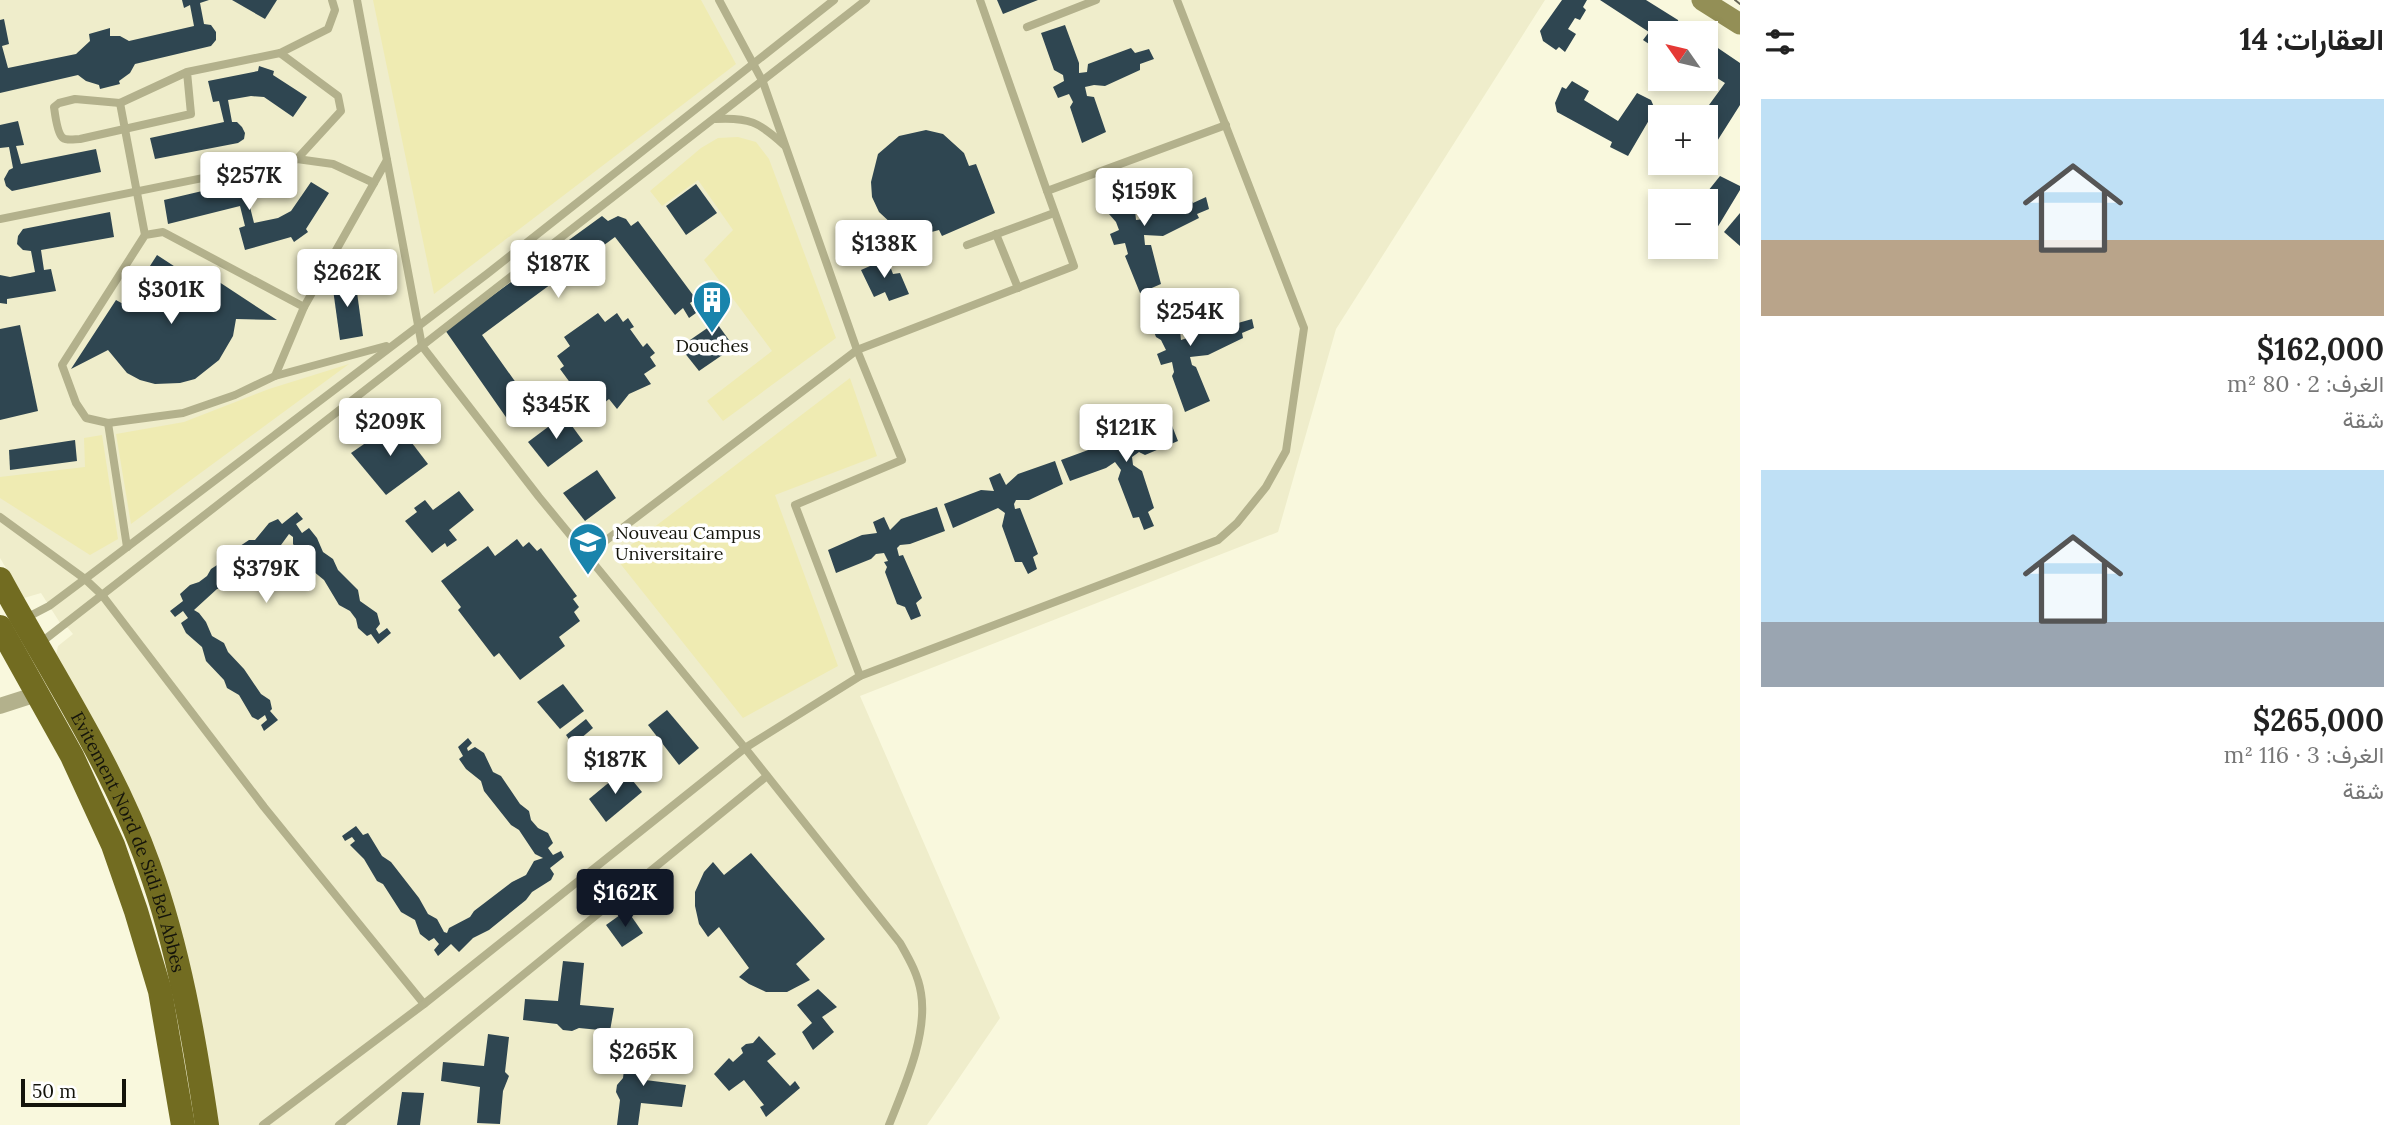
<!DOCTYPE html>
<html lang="ar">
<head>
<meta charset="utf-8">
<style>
	:root { --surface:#fff; --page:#f2f2f2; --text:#222; --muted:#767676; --accent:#111827 }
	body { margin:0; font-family:Lora,Vazirmatn,serif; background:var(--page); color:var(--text); direction:rtl; height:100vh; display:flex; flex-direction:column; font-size:26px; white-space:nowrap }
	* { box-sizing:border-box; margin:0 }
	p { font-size:23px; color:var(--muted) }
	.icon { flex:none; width:38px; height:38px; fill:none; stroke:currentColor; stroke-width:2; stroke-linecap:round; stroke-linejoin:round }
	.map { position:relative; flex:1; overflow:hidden; direction:ltr }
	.sheet { display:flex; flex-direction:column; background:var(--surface); width:665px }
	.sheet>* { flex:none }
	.needle { width:46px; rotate:304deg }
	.buttons { position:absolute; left:1648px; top:21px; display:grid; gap:14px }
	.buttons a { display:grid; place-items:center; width:70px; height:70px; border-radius:0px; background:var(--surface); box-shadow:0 4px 10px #0003; font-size:35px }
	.scale { position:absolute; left:21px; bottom:18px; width:105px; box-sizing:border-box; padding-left:7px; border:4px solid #14140b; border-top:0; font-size:19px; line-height:24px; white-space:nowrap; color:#14140b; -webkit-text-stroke:5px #fff; paint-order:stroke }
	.price { position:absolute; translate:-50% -60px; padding:0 16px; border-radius:7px; background:#fff; color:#222; font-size:23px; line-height:46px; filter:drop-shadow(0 2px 4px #0008) }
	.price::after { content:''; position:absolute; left:50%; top:42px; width:21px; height:16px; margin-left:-10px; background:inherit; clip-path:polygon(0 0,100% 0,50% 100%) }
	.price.selected { background:var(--accent); color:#fff }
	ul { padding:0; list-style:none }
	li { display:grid; align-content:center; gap:14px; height:371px; padding:0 21px }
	li span { display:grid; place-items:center; height:217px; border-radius:0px; color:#555 }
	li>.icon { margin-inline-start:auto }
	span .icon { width:126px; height:126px; fill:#fffc; stroke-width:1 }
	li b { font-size:30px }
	h2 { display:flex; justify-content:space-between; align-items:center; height:84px; padding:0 21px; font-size:30px }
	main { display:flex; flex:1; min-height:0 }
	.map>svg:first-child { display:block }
	.built { fill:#efedcb }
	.green { fill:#efebb2 }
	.building { fill:#2f4651 }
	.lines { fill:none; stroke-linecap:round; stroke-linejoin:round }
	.service { stroke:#b3b18c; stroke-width:8 }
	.minor { stroke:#b3b18c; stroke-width:16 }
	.secondary { stroke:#938f56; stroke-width:21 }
	.trunk { stroke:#726c21; stroke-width:24 }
	.tram { stroke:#666656; stroke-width:2 }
	.labels { text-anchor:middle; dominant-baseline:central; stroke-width:7; stroke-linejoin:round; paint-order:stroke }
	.poi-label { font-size:18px; fill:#14140b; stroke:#fff }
	.street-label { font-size:18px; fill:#14140b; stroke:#fff }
</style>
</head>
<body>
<main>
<section class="sheet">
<h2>العقارات: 14<svg class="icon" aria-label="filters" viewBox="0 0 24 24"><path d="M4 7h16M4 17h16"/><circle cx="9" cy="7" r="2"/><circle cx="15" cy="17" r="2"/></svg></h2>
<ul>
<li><span style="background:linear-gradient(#bfe0f5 65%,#b9a48a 0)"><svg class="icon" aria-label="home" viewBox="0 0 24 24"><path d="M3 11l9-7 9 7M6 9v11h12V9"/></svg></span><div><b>$162,000</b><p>الغرف: 2 · 80 m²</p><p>شقة</p></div></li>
<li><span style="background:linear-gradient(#bfe0f5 70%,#9aa5b1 0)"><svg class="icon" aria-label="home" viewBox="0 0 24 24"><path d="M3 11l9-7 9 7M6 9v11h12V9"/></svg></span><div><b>$265,000</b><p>الغرف: 3 · 116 m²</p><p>شقة</p></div></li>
</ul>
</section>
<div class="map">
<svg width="1740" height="1125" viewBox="0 0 1740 1125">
	<rect width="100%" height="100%" fill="#f9f8dd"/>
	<polygon class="built" points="0,0 1545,0 1336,329 1278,532 860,696 1000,1018 927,1125 216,1125 191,970 56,656 58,646 73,634 68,628 62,626 41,593 24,598 0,558"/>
	<g class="green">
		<polygon points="373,0 701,0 736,64 434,294"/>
		<polygon points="738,137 756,142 769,159 836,338 723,421 707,401 772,351 704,260 733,230 698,180 662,206 650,191 701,148 718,138"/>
		<polygon points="349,364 131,524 116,434 184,422 269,389"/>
		<polygon points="850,378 877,456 775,495 838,666 743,718 615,557"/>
		<polygon points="102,435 118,539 90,555 0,498 0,477 85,467 84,438"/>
	</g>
	<g class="building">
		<polygon points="182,0 209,0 200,3 204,24 211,25 216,32 216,40 211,46 135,64 130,73 119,81 120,84 100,89 99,85 86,81 78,75 0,93 0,20 4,19 9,44 2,46 8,68 76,54 90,41 89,34 110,28 110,36 120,36 129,41 194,26 190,5 184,8"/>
		<polygon points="232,0 277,0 265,19"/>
		<polygon points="997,0 1038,0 1003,14"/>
		<polygon points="1562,0 1587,0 1583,7 1586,10 1580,20 1575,18 1568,29 1576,34 1565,52 1559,47 1556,50 1543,41 1540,31"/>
		<polygon points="1600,0 1646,0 1678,20 1680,30 1678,33 1661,33 1661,52 1643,40 1649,32"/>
		<polygon points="1065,25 1079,63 1079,73 1087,72 1088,64 1131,48 1135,53 1149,49 1154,59 1140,64 1140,70 1105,86 1094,85 1085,87 1087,96 1094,97 1106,132 1082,143 1070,107 1073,102 1069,94 1058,98 1053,87 1064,81 1063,75 1054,70 1041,33"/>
		<polygon points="1712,44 1740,63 1740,105 1714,146 1706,150 1706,117 1691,117 1694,113 1701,116 1725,83 1706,71 1706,52"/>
		<polygon points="259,66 274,71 273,75 307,97 293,117 264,97 251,96 228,100 232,122 237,122 242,127 245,133 244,139 238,143 155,159 150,138 224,122 219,101 213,102 208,81 258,71"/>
		<polygon points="1572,81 1589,91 1584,100 1618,121 1637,93 1651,100 1654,107 1652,115 1628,156 1610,147 1612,142 1557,112 1555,103 1562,87 1566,89"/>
		<polygon points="18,121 24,145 16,146 21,164 96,149 101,172 12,191 6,186 4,179 9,170 13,168 9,147 0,148 0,125"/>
		<polygon points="926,130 943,134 964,153 969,166 976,164 995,213 942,236 939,230 924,234 908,233 893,225 879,212 872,197 871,182 878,154 899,136"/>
		<polygon points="1121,174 1135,210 1136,220 1145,219 1152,211 1190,197 1193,203 1206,197 1209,209 1197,214 1199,218 1163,236 1144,235 1145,245 1151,245 1161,284 1140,293 1125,256 1128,254 1125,243 1114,245 1110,234 1119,230 1116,222 1109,214 1097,183"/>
		<polygon points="1720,176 1740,186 1740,190 1717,228 1706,233 1706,201 1700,201"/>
		<polygon points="249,180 258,189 254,200 249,203 254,223 278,218 291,211 311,182 329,193 306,229 308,232 294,242 291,237 245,250 239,228 245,226 240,206 168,224 164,200"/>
		<polygon points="696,184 717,213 686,235 666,206"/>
		<polygon points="110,212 114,237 41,250 44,270 51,269 56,291 7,299 7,304 0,303 0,275 10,277 35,272 31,251 23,250 17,244 18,236 23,229"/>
		<polygon points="1740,213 1740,246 1724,232"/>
		<polygon points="602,216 608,221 618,216 626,219 631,226 638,221 696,299 690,303 696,313 689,318 683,308 675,315 615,237 482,335 531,404 521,410 527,419 521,423 515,415 508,420 445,330"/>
		<polygon points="862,232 870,250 855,256 848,238"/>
		<polygon points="157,255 203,285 210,276 277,320 236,319 233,336 219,360 195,379 180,383 155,384 140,380 127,373 108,350 71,369 116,300 125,305"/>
		<polygon points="876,255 880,264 888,261 893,274 900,273 909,294 889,301 885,292 874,297 861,270 870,266 868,258"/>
		<polygon points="355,278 363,336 340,340 332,282"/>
		<polygon points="1166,293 1180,330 1181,340 1190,337 1197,331 1235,317 1238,323 1252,319 1254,328 1242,333 1243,338 1208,355 1190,357 1192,365 1196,367 1210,401 1185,412 1172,376 1174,372 1172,362 1161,365 1157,354 1166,350 1161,340 1156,337 1143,303"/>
		<polygon points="598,313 605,322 617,313 623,322 628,318 634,327 630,329 643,347 647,343 655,353 650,357 656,366 644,374 651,384 629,394 617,409 609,399 598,408 590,399 585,403 560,369 564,366 557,356 570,346 564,337"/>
		<polygon points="716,322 734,347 699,371 680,347"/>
		<polygon points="20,325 38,411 0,420 0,329"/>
		<polygon points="564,415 583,441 548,467 528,442"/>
		<polygon points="1169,418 1178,441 1145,455 1139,452 1132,457 1133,465 1142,471 1154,508 1148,512 1154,526 1144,530 1139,517 1133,518 1118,479 1121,470 1115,462 1106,468 1070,481 1061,460 1099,446 1112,449 1109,433 1119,430 1125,442 1135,430"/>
		<polygon points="396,422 428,464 386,495 351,453"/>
		<polygon points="75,440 77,461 10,470 9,450"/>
		<polygon points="1055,461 1063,484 1029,500 1016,500 1014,504 1015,509 1020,508 1038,554 1033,557 1037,569 1028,574 1022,562 1015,562 1002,526 1005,513 998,508 953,528 944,504 981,490 994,491 989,478 1000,473 1006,485 1018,474"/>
		<polygon points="597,470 616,498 585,521 563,493"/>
		<polygon points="459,491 474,510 449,530 457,540 447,547 445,543 432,553 405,521 417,512 414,508 425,500 433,510"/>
		<polygon points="937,507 945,531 910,544 900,545 897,548 899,556 903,555 922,598 916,603 921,616 911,620 905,607 897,604 885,572 887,567 884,562 888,561 884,553 876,554 871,559 836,573 828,550 862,535 877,533 873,522 884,517 890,530 901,519"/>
		<polygon points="297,512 303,519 296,524 302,533 309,528 317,538 323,552 333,559 338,570 358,590 360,601 377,613 380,624 376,629 379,634 387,628 391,633 378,644 371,634 367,636 358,628 356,619 350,611 339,605 324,580 313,571 313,565 307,556 299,553 293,544 293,537 289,534 281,545 263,553 258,563 225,588 217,589 194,610 199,613 206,622 212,636 224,643 228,652 244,669 261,694 270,700 272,709 270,711 278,720 264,731 261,725 267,720 265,715 258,720 252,717 239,695 227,688 224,680 206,661 202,647 186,633 181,623 188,618 183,611 175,617 170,611 183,601 180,594 190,585 199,582 207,576 211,569 237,552 240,546 249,540 255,540 269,523 278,519 282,524"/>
		<polygon points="517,539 523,547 529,542 537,551 541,548 577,596 573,599 579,607 574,612 580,621 559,637 565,646 520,680 499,653 494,657 458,610 461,607 441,581 488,546 495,556"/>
		<polygon points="563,684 584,711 560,729 537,702"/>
		<polygon points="667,710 699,748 679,765 648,725"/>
		<polygon points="586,719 593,728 573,745 566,735"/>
		<polygon points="468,738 472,743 467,748 468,751 475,747 484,753 493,772 501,776 520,804 529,811 531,820 538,828 548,833 553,843 548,848 553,855 561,851 564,857 550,868 554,874 551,880 532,892 526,900 489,930 473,938 459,952 451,944 438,956 434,950 439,944 434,938 429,941 420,934 415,920 401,912 383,884 377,881 364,859 350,845 355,841 352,837 345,841 342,836 356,826 363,835 368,833 382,856 391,862 419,898 428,914 437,919 444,932 447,933 449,928 470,917 474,911 512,882 526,875 534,861 543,858 535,854 519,830 511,825 484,791 481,781 466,769 459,759 463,756 458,747"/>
		<polygon points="624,770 642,792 606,822 589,799"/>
		<polygon points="751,853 825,939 796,964 810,980 787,992 766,992 749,984 739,977 749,968 719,927 708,937 699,924 695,906 695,892 704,872 713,862 724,875"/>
		<polygon points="627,910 643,933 622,947 606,925"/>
		<polygon points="563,961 584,963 580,1005 614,1008 610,1031 579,1028 572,1031 563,1030 557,1024 523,1020 525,999 558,1001"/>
		<polygon points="818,989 837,1007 822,1017 834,1032 813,1050 802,1032 812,1023 797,1005"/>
		<polygon points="488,1034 509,1037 505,1072 509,1076 503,1091 500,1124 477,1123 480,1087 441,1081 443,1062 484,1066"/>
		<polygon points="759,1036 776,1054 767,1061 790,1086 795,1081 800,1088 766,1117 760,1107 764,1105 744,1080 729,1091 714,1074 729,1058 733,1062 743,1053 741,1048 746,1044 753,1043"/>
		<polygon points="627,1045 648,1047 645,1080 686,1085 682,1107 641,1103 638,1125 617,1125 620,1100 616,1092 617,1085 623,1078"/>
		<polygon points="402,1092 424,1093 420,1125 397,1125"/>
	</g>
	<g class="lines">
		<g class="service">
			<polyline points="357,0 387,160"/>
			<polyline points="719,0 763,82 857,350 902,460 795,505 860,676"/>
			<polyline points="980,0 1047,191 1226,125"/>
			<polyline points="1027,27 1096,0"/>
			<polyline points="280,53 328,29 335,10 332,0"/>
			<path d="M 187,72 L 191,114 L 80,139 C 75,139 65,141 62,137 C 57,132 55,114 54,107 L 59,103 L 75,99 L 120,103 L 187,72 L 280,53 L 338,96 L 341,111 L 297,159"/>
			<polyline points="120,103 145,235"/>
			<path d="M 715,119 C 749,117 759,122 784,145"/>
			<polyline points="0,219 297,159 333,164 374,183"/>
			<polygon points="163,232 304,307 275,376 235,395 183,413 108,423 86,418 76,403 62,365 145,235"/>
			<polyline points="996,234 1018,288"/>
			<polyline points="967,245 1054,213"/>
			<path d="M 304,307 L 387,160 L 422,346 L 539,497 L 745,748 L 900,943 C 909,959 918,974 921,993 C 928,1035 904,1087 889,1125"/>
			<polyline points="275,376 386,346"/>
			<polyline points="108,423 127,547"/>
			<polyline points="0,517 85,579 102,595 264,807 424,1004"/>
			<polyline points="588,554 857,350 1074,266 1047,191"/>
			<polyline points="24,619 49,606 85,579 487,274 834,0"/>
			<polyline points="39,644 866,0"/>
			<polyline points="263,1125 424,1004 745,748 860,676 1218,540 1237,523 1266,487 1286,451 1304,328 1177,0"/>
			<polyline points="339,1125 767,776"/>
		</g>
		<polyline class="minor" points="0,706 37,694"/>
		<polyline class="secondary" points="1702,0 1740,24"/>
		<g class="trunk">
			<path id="s1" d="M 0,579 C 51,673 113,765 149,866 C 179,950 194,1037 207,1125"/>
			<polyline points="0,627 72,756 113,845 136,911 160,991 183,1125"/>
		</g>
		<polyline class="tram" points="1735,0 1740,4"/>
	</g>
	<defs>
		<g id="building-pin" transform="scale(2.0125)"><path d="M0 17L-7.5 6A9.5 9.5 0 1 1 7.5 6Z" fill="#1984ac" stroke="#fff"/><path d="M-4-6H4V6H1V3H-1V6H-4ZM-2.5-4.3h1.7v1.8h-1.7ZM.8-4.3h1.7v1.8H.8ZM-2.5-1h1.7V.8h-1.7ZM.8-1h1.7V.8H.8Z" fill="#fff"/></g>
		<g id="university-pin" transform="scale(2.0125)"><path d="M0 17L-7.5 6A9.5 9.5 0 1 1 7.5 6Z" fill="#1984ac" stroke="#fff"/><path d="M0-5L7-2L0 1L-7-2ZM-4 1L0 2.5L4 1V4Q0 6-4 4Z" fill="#fff"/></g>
	</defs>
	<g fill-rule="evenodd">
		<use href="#building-pin" x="712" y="300"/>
		<use href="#university-pin" x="588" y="542"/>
	</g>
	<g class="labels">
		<g class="poi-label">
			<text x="712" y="345">Douches</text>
			<text x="615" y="532" text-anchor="start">Nouveau Campus<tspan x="615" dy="21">Universitaire</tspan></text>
		</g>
		<g class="street-label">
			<text stroke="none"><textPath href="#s1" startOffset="294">Evitement Nord de Sidi Bel Abbès</textPath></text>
		</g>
	</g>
</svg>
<div class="buttons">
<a><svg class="needle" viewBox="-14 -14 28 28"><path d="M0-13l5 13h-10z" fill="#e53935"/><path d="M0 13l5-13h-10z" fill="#767676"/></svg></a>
<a>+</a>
<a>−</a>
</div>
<div class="scale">50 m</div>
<b class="price" style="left:249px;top:212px">$257K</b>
<b class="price" style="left:1144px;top:228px">$159K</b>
<b class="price" style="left:884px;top:280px">$138K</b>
<b class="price" style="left:558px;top:300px">$187K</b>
<b class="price" style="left:347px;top:309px">$262K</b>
<b class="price" style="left:171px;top:326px">$301K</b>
<b class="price" style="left:1190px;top:348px">$254K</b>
<b class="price" style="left:556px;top:441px">$345K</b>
<b class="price" style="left:390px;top:458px">$209K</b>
<b class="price" style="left:1126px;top:464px">$121K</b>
<b class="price" style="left:266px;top:605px">$379K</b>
<b class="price" style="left:615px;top:796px">$187K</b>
<b class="price selected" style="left:625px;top:929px">$162K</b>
<b class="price" style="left:643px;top:1088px">$265K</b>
</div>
</main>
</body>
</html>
